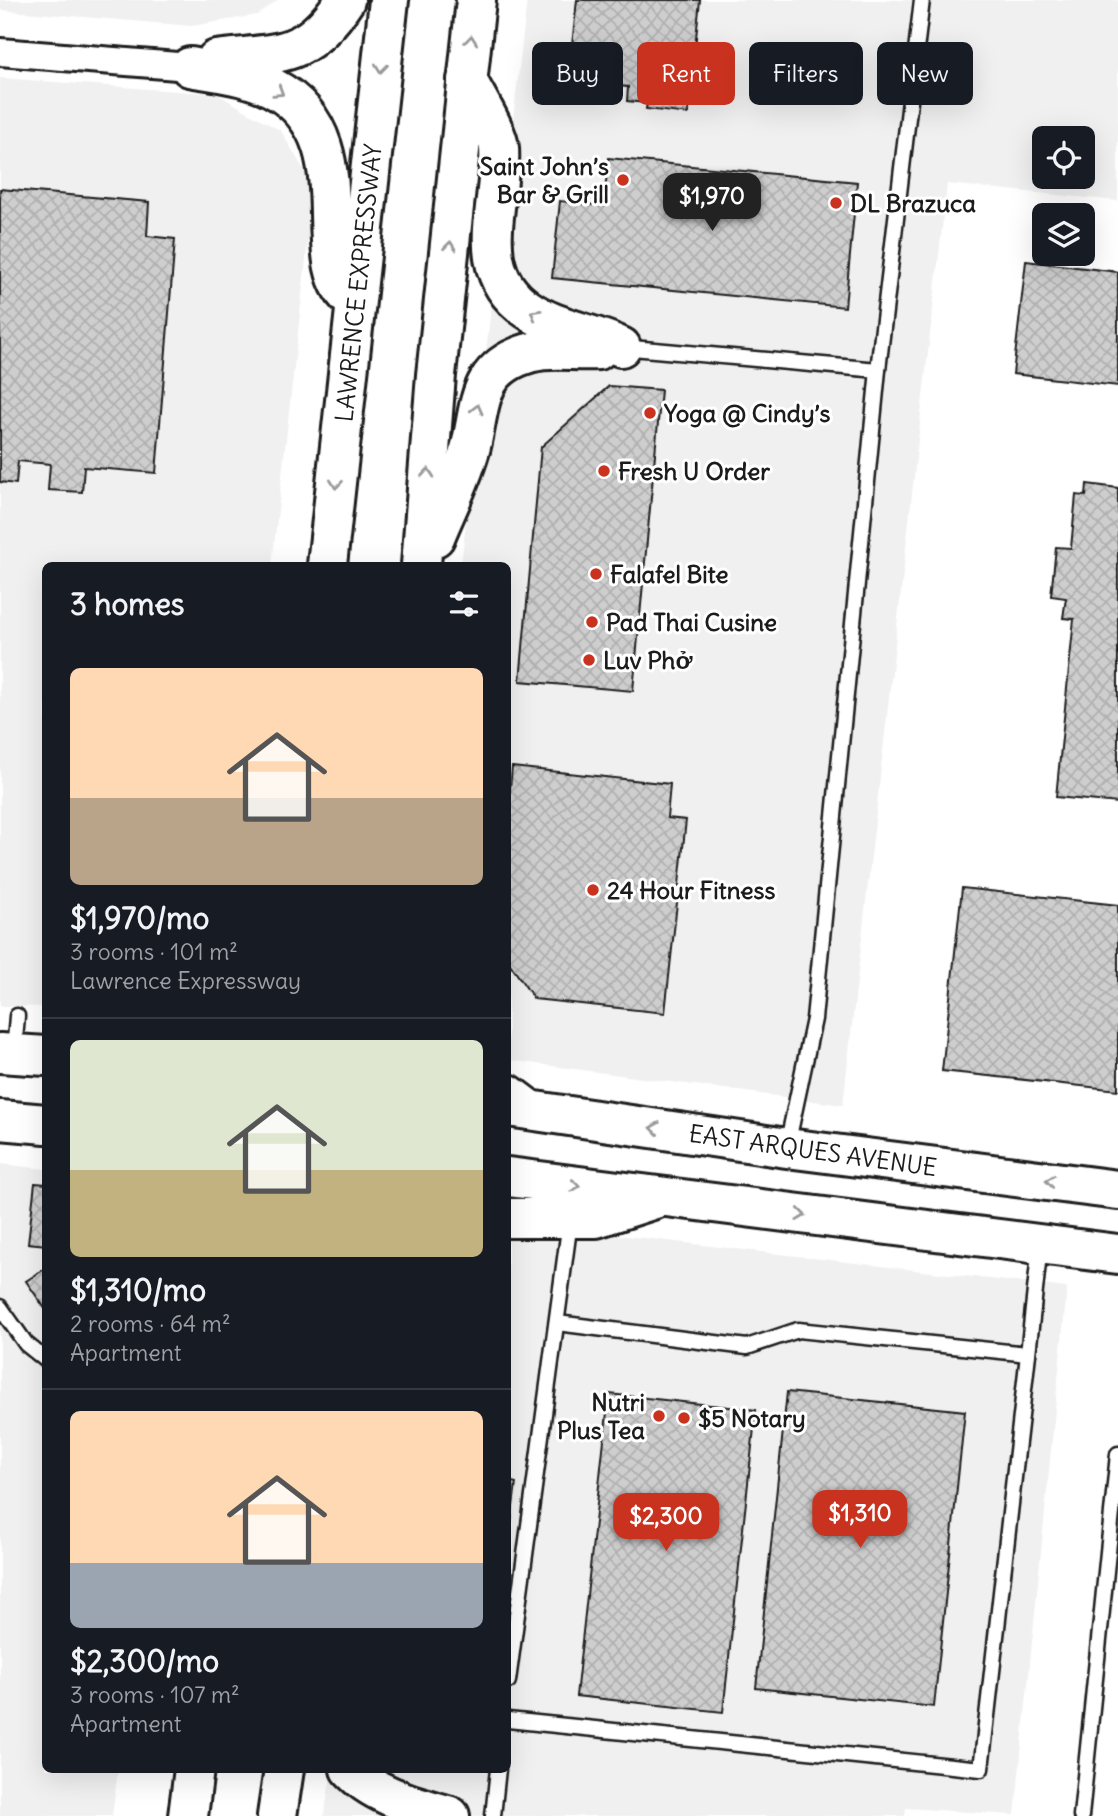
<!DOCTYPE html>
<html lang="en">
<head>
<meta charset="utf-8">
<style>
	:root { --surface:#171b24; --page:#20242c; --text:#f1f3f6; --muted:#9ea1a6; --line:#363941; --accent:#c8321e }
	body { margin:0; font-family:Delius,sans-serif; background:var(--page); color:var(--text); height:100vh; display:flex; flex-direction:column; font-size:26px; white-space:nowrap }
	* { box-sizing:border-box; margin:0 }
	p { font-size:23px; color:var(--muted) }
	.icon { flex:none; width:38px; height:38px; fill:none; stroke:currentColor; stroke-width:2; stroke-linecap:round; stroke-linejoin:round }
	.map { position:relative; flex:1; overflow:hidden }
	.drawer { position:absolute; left:42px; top:562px; width:469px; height:1211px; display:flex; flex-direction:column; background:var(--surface); border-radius:10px; box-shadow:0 7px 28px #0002 }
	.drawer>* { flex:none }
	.guide { position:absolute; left:532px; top:42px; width:480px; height:63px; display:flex; gap:14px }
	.tools { position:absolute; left:1032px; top:126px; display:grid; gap:14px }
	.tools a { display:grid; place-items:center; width:63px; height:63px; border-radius:10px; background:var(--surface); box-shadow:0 7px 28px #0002; font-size:35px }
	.price { position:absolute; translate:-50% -60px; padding:0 16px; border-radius:14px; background:var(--accent); color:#fff; font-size:23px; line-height:46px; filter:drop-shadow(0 2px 4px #0008) }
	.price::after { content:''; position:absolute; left:50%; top:42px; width:21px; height:16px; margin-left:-10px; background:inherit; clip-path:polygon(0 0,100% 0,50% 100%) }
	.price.on { background:#222; color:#fff }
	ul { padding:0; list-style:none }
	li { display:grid; align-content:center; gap:14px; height:371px; padding:0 28px }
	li+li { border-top:2px solid var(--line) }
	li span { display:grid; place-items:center; height:217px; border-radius:10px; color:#555 }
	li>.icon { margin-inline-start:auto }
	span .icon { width:126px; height:126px; fill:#fffc; stroke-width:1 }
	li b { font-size:30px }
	h2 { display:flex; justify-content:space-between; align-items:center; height:84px; padding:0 28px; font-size:30px }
	.pill { padding:0 24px; border-radius:10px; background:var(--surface); box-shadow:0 7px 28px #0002; font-size:24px; line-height:63px }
	.pill.on { background:var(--accent); color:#fff }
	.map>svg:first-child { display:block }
	.built { fill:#f0f0f0; fill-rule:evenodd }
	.building { fill:url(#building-cross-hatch); stroke:#1c1c1c; stroke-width:2 }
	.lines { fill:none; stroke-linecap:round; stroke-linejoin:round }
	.service-casing { stroke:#1c1c1c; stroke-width:19 }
	.minor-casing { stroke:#1c1c1c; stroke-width:32 }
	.primary-casing { stroke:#1c1c1c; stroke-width:44 }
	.trunk-casing { stroke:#1c1c1c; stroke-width:44 }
	.service { stroke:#fff; stroke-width:14 }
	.minor { stroke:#fff; stroke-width:26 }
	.primary { stroke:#fff; stroke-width:38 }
	.trunk { stroke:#fff; stroke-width:38 }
	.oneway { stroke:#999 }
	.poi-dot { fill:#c8321e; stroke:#fff; stroke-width:2.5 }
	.labels { text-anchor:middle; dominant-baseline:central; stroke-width:6; stroke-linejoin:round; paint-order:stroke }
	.poi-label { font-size:24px; font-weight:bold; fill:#1c1c1c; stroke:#fff; text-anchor:start }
	.street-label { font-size:24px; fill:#1c1c1c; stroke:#fff }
</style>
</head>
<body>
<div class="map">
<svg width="1118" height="1816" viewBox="0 0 1118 1816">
	<defs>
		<pattern id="building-cross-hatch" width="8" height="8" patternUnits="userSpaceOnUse" patternTransform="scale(1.75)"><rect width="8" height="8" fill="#cecece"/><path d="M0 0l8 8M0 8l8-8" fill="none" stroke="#b0b0b0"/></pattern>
	</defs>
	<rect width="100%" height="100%" fill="#fff"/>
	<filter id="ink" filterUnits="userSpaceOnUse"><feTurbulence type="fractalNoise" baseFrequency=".0143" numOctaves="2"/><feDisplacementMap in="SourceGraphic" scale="14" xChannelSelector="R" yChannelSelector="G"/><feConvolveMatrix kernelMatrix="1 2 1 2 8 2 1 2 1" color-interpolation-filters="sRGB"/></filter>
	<g filter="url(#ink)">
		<g class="built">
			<polygon points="0,0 278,0 257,15 192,26 0,10"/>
			<path d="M 527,0 L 1118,0 L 1118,201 L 947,184 L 843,1105 L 508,1060 L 508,565 L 461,565 ZM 1045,138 L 1083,138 L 1083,177 L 1045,177 Z"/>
			<polygon points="0,78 217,94 281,131 314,187 272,565 46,565 45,1007 0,1006"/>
			<polygon points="0,1164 45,1169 46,1769 118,1769 112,1816 0,1816"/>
			<polygon points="508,1222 1067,1288 1015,1815 906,1808 905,1816 324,1816 332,1769 508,1769"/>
		</g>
		<g class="building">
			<polygon points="577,0 700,0 688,114 646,109 647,103 627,101 628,87 568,81"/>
			<polygon points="608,158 857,182 845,307 552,278 560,201 604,206"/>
			<polygon points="0,189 149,202 147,236 175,239 156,473 84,467 82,492 48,490 50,464 18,461 16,484 0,482"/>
			<polygon points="1026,261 1118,272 1118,386 1013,374"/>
			<polygon points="609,386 661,390 633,691 520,681 541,447"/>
			<polygon points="1087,484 1118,488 1118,803 1056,797 1074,619 1063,618 1066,598 1051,596 1056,547 1071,548 1076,495 1086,496"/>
			<polygon points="512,767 670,784 667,818 686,820 665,1013 534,999 508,961 508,809"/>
			<polygon points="962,888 1118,905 1118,1090 942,1071"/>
			<polygon points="35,1183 46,1184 46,1245 28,1243"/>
			<polygon points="46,1268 46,1310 26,1281"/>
			<polygon points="787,1392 965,1411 934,1707 756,1688"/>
			<polygon points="609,1394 756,1410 723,1712 576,1696"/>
			<polygon points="508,1481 516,1483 508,1546"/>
		</g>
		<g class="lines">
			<g class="service-casing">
				<g id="service">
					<polyline points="621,347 878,370"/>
					<polyline points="14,1053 17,1016"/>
					<polyline points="787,1146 814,1019 878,370 922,0"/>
					<polyline points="0,1307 26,1344 46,1360"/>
					<polyline points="557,1323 747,1347 798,1330 1028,1354 1040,1245"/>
					<polyline points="508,1681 570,1221"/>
					<polyline points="508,1720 981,1769 1028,1354"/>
					<polyline points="493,1816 498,1769"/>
					<polyline points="1081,1816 1118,1454"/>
				</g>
			</g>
			<g class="minor-casing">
				<polyline id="minor" points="0,52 190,67"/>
			</g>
			<g class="primary-casing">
				<g id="primary">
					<polyline points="0,1053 46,1056"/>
					<polyline points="508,1107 787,1148 1118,1190"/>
					<polyline points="0,1120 46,1124"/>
					<polyline points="508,1177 1118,1254"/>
				</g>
			</g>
			<g class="trunk-casing">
				<g id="trunk">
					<path d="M 216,60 C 278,52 306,60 345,0"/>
					<path d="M 190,67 C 217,72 249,75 273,88 C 369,139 301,263 354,301"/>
					<path d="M 467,80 C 475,96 498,132 499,148 C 503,204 469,269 527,309 C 555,329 591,332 621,347"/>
					<path d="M 435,537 C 447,507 463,477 471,446 C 481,404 477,368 529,353 C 551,346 575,352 598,350"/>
					<polyline points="327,565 389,0"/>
					<polyline points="421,565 436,375 476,0"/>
					<polyline points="508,1094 528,1109"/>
					<polyline points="508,1218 596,1218 661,1197"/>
					<path d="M 350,1769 C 374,1796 417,1806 450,1816"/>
					<polyline points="188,1816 194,1769"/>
					<polyline points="277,1816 284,1769"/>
				</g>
			</g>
			<use href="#service" class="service"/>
			<use href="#minor" class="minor"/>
			<use href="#primary" class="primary"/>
			<use href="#trunk" class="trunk"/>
		</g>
		<defs><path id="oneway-chevron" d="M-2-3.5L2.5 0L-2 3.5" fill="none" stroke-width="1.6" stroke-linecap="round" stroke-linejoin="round" transform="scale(1.75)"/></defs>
		<g class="oneway">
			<use href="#oneway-chevron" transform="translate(471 40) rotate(-84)"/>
			<use href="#oneway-chevron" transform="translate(381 68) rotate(96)"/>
			<use href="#oneway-chevron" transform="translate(279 92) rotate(32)"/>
			<use href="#oneway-chevron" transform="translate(450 246) rotate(-84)"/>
			<use href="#oneway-chevron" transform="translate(535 314) rotate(-150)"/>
			<use href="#oneway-chevron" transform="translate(477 409) rotate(-76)"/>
			<use href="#oneway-chevron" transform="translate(428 473) rotate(-85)"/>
			<use href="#oneway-chevron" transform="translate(336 484) rotate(96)"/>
			<use href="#oneway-chevron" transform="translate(655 1128) rotate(-172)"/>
			<use href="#oneway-chevron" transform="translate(1050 1181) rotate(-173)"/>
			<use href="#oneway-chevron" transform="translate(575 1186) rotate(7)"/>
			<use href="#oneway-chevron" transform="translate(801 1215) rotate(7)"/>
		</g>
	</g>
	<g class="poi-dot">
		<circle cx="623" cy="180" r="7"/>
		<circle cx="836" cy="203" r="7"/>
		<circle cx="650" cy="413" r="7"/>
		<circle cx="604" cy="471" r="7"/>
		<circle cx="596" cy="574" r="7"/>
		<circle cx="592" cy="622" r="7"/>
		<circle cx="589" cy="660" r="7"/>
		<circle cx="593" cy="890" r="7"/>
		<circle cx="659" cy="1416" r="7"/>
		<circle cx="684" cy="1418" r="7"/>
	</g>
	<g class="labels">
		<g class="poi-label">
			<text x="609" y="166" text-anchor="end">Saint John’s<tspan x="609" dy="28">Bar &amp; Grill</tspan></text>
			<text x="850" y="203">DL Brazuca</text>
			<text x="664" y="413">Yoga @ Cindy’s</text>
			<text x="618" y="471">Fresh U Order</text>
			<text x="610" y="574">Falafel Bite</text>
			<text x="606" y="622">Pad Thai Cusine</text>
			<text x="603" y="660">Luv Phở</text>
			<text x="607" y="890">24 Hour Fitness</text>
			<text x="645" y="1402" text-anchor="end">Nutri<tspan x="645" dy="28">Plus Tea</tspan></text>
			<text x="698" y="1418">$5 Notary</text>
		</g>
		<g class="street-label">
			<text transform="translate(358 283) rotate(-84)">LAWRENCE EXPRESSWAY</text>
			<text transform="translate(813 1150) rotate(8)">EAST ARQUES AVENUE</text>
		</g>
	</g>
</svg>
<div class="tools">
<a><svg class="icon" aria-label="locate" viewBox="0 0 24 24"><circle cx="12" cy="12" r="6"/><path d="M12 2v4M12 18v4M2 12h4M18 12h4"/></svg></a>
<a><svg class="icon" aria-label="layers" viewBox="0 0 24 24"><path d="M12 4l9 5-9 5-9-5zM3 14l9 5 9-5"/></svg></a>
</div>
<b class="price on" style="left:712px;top:233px">$1,970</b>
<b class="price" style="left:860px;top:1550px">$1,310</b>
<b class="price" style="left:666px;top:1553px">$2,300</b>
<div class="guide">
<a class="pill">Buy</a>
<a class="pill on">Rent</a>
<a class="pill">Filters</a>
<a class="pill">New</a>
</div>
<section class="drawer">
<h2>3 homes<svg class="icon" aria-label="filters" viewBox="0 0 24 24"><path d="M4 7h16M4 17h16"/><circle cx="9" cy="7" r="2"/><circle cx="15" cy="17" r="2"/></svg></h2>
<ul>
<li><span style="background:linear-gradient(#ffd9b3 60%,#b9a48a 0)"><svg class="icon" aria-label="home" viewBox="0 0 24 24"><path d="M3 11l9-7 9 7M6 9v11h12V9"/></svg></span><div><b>$1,970/mo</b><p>3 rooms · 101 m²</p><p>Lawrence Expressway</p></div></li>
<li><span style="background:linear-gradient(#dfe7d0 60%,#c2b280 0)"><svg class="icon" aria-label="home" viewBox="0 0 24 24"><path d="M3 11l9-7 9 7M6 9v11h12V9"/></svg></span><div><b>$1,310/mo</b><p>2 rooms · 64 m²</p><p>Apartment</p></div></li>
<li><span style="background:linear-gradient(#ffd9b3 70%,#9aa5b1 0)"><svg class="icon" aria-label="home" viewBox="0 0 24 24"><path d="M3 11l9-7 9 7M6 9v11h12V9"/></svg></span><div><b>$2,300/mo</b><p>3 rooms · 107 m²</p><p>Apartment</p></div></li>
</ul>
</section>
</div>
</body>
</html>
